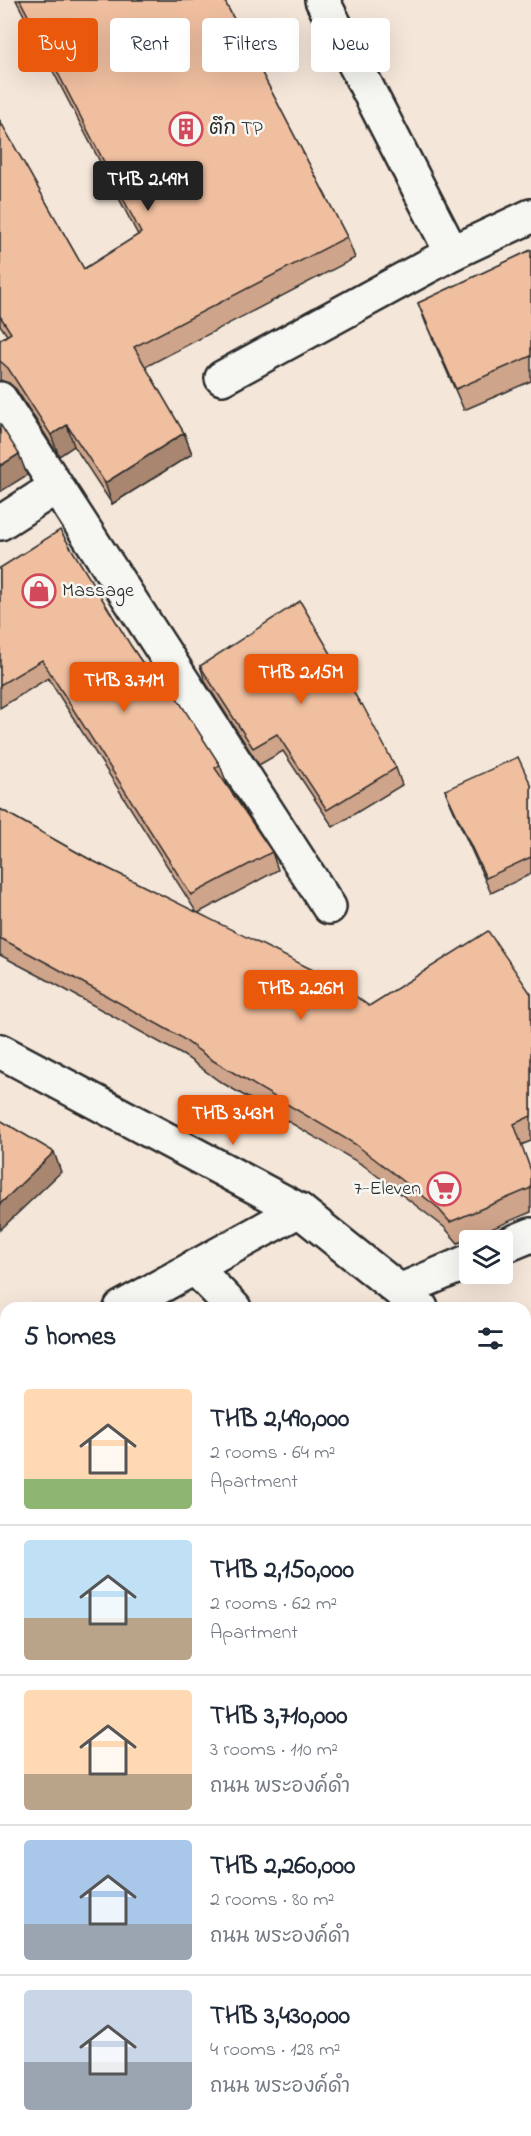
<!DOCTYPE html>
<html lang="en">
<head>
<meta charset="utf-8">
<style>
	:root { --surface:#fff; --page:#f6f6f7; --text:#1f2937; --muted:#747a83; --line:#e0e1e3; --accent:#ea580c }
	body { margin:0; font-family:"Indie Flower","Playpen Sans Thai",sans-serif; background:var(--page); color:var(--text); height:100vh; display:flex; flex-direction:column; font-size:22px; white-space:nowrap }
	* { box-sizing:border-box; margin:0 }
	p { font-size:20px; color:var(--muted) }
	.icon { flex:none; width:33px; height:33px; fill:none; stroke:currentColor; stroke-width:2; stroke-linecap:round; stroke-linejoin:round }
	.map { position:relative; flex:1; overflow:hidden }
	.sheet { position:absolute; left:0px; top:1302px; width:531px; height:834px; display:flex; flex-direction:column; background:var(--surface); border-radius:18px 18px 0 0; box-shadow:0 6px 24px #0002 }
	.sheet>* { flex:none }
	.guide { position:absolute; left:18px; top:18px; width:495px; height:54px; display:flex; gap:12px }
	.controls { position:absolute; left:459px; top:1230px; display:grid; gap:12px }
	.controls a { display:grid; place-items:center; width:54px; height:54px; border-radius:6px; background:var(--surface); box-shadow:0 6px 24px #0002; font-size:30px }
	.price { position:absolute; translate:-50% -51px; padding:0 14px; border-radius:6px; background:var(--accent); color:#fff; font-size:20px; line-height:39px; filter:drop-shadow(0 2px 3px #0008) }
	.price::after { content:''; position:absolute; left:50%; top:36px; width:18px; height:14px; margin-left:-9px; background:inherit; clip-path:polygon(0 0,100% 0,50% 100%) }
	.price.current { background:#222; color:#fff }
	ul { padding:0; list-style:none }
	li { display:flex; align-items:center; gap:18px; height:150px; padding:0 24px }
	li+li { border-top:2px solid var(--line) }
	li span { display:grid; place-items:center; flex:none; width:168px; height:120px; border-radius:6px; color:#555 }
	li>.icon { margin-inline-start:auto }
	span .icon { width:72px; height:72px; fill:#fffc; stroke-width:1 }
	li b { font-size:26px }
	h2 { display:flex; justify-content:space-between; align-items:center; height:72px; padding:0 24px; font-size:26px }
	.pill { padding:0 21px; border-radius:6px; background:var(--surface); box-shadow:0 6px 24px #0002; font-size:21px; line-height:54px }
	.pill.current { background:var(--accent); color:#fff }
	.map>svg:first-child { display:block }
	.lines { fill:none; stroke-linecap:round; stroke-linejoin:round }
	.minor-casing { stroke:#2b2b2b; stroke-width:38 }
	.minor { stroke:#f6f6f2; stroke-width:33 }
	.wall { fill:#cea48a; stroke:#2b2b2b; stroke-width:1.5 }
	.shaded-wall { fill:#a88670; stroke:#2b2b2b; stroke-width:1.5 }
	.building { fill:#f0bfa0; stroke:#2b2b2b; stroke-width:1.5 }
	.labels { text-anchor:middle; dominant-baseline:central; stroke-width:5; stroke-linejoin:round; paint-order:stroke }
	.poi-label { font-size:20px; fill:#2b2b2b; stroke:#f6f6f2; text-anchor:start }
</style>
</head>
<body>
<div class="map">
<svg width="531" height="2136" viewBox="0 0 531 2136">
	<rect width="100%" height="100%" fill="#f4e6d9"/>
	<filter id="ink" filterUnits="userSpaceOnUse"><feTurbulence type="fractalNoise" baseFrequency=".0167" numOctaves="2"/><feDisplacementMap in="SourceGraphic" scale="12" xChannelSelector="R" yChannelSelector="G"/><feConvolveMatrix kernelMatrix="1 2 1 2 8 2 1 2 1" color-interpolation-filters="sRGB"/></filter>
	<g filter="url(#ink)">
		<g class="lines">
			<g class="minor-casing">
				<g id="minor">
					<polyline points="322,0 452,253 531,216"/>
					<polyline points="222,378 452,253"/>
					<polyline points="0,399 329,907"/>
					<polyline points="0,523 56,487"/>
					<polyline points="0,1051 299,1210 421,1308"/>
					<polyline points="502,1247 531,1235"/>
					<polyline points="194,1267 234,1308"/>
					<polyline points="402,1290 470,1261"/>
					<polyline points="121,1308 299,1210"/>
					<polyline points="0,1375 6,1372"/>
					<polyline points="525,1401 531,1407"/>
					<polyline points="0,1425 6,1433"/>
					<polyline points="525,1559 531,1556"/>
					<polyline points="0,1868 6,1865"/>
					<polyline points="525,1966 531,1963"/>
					<polyline points="252,2136 262,2130"/>
				</g>
			</g>
			<use href="#minor" class="minor"/>
		</g>
		<g class="wall">
			<polygon points="16,0 224,0 347,237 355,258 145,367 184,433 192,454 112,504 74,446 59,456 16,389 9,383 0,380 0,340 7,335 0,325 0,121 84,269 138,235"/>
			<polygon points="531,250 531,381 464,410 426,324 418,303"/>
			<polygon points="0,568 131,646 160,689 220,765 227,784 225,784 272,852 278,870 198,913 369,1006 531,994 531,1141 521,1145 531,1171 531,1212 458,1243 444,1227 363,1165 219,1081 186,1057 57,985 0,955 0,809 89,859 197,913 48,678 0,708"/>
			<polygon points="200,666 396,768 402,785 333,827 283,751 259,765 206,683"/>
			<polygon points="531,785 531,874 491,893 451,805 445,790"/>
			<polygon points="0,1728 6,1739 6,1847 0,1849"/>
			<polygon points="531,1740 531,1913 525,1904 525,1744"/>
			<polygon points="0,1969 6,1979 6,2048 0,2051"/>
			<polygon points="531,1992 531,2042 525,2032 525,1996"/>
			<polygon points="110,2130 148,2130 139,2136 114,2136"/>
		</g>
		<g class="shaded-wall">
			<polygon points="67,425 74,446 59,456 51,435"/>
			<polygon points="184,433 192,454 112,504 105,483"/>
			<polygon points="19,454 27,475 0,492 0,466"/>
			<polygon points="54,1152 61,1172 0,1230 0,1204"/>
			<polygon points="119,2130 148,2130 139,2136 117,2136 115,2132"/>
		</g>
		<g class="building">
			<polygon points="20,0 224,0 347,237 134,347 184,433 105,483 67,425 51,435 8,368 0,361 0,340 11,333 0,316 0,121 84,269 141,233"/>
			<polygon points="531,250 531,356 456,389 418,303"/>
			<polygon points="0,424 19,454 0,466"/>
			<polygon points="60,530 131,646 160,689 168,684 220,765 215,768 272,852 191,895 42,660 0,685 0,568"/>
			<polygon points="300,601 361,705 362,704 396,768 327,810 277,734 253,748 200,666"/>
			<polygon points="518,757 531,785 531,857 486,878 445,790"/>
			<polygon points="0,809 89,859 317,972 319,969 369,1006 488,931 531,994 531,1116 514,1124 531,1171 531,1188 450,1222 436,1206 355,1144 212,1060 179,1036 49,964 0,938"/>
			<polygon points="0,1120 54,1152 0,1204"/>
			<polygon points="0,1728 6,1739 6,1827 0,1825"/>
			<polygon points="531,1740 531,1904 525,1895 525,1744"/>
			<polygon points="0,1969 6,1979 6,2022 0,2026"/>
			<polygon points="531,1992 531,2035 525,2025 525,1996"/>
			<polygon points="0,2076 6,2085 6,2130 35,2130 39,2136 0,2136"/>
		</g>
	</g>
	<defs>
		<g id="building-ring" transform="scale(1.725)"><circle r="9.5" fill="#f6f6f2" stroke="#d1495b" stroke-width="1.5"/><path d="M-4-6H4V6H1V3H-1V6H-4ZM-2.5-4.3h1.7v1.8h-1.7ZM.8-4.3h1.7v1.8H.8ZM-2.5-1h1.7V.8h-1.7ZM.8-1h1.7V.8H.8Z" fill="#d1495b"/></g>
		<g id="shop-ring" transform="scale(1.725)"><circle r="9.5" fill="#f6f6f2" stroke="#d1495b" stroke-width="1.5"/><path d="M-5-2.5h2.3a2.7 3.5 0 0 1 5.4 0H5L5.5 6h-11ZM-1.5-2.5h3a1.5 2.3 0 0 0-3 0Z" fill="#d1495b"/></g>
		<g id="supermarket-ring" transform="scale(1.725)"><circle r="9.5" fill="#f6f6f2" stroke="#d1495b" stroke-width="1.5"/><path d="M-6-5.5h2.5l.6 2H6L4.5 2H-2.5L-4.4-4H-6ZM-1.5 3.2a1.3 1.3 0 1 0 .1 0ZM3 3.2a1.3 1.3 0 1 0 .1 0Z" fill="#d1495b"/></g>
	</defs>
	<g fill-rule="evenodd">
		<use href="#building-ring" x="186" y="129"/>
		<use href="#shop-ring" x="39" y="591"/>
		<use href="#supermarket-ring" x="444" y="1189"/>
	</g>
	<g class="labels">
		<g class="poi-label">
			<text x="209" y="129">ตึก TP</text>
			<text x="62" y="591">Massage</text>
			<text x="421" y="1189" text-anchor="end">7-Eleven</text>
		</g>
	</g>
</svg>
<div class="controls">
<a><svg class="icon" aria-label="layers" viewBox="0 0 24 24"><path d="M12 4l9 5-9 5-9-5zM3 14l9 5 9-5"/></svg></a>
</div>
<b class="price current" style="left:148px;top:212px">THB 2.49M</b>
<b class="price" style="left:301px;top:705px">THB 2.15M</b>
<b class="price" style="left:124px;top:713px">THB 3.71M</b>
<b class="price" style="left:301px;top:1021px">THB 2.26M</b>
<b class="price" style="left:233px;top:1146px">THB 3.43M</b>
<div class="guide">
<a class="pill current">Buy</a>
<a class="pill">Rent</a>
<a class="pill">Filters</a>
<a class="pill">New</a>
</div>
<section class="sheet">
<h2>5 homes<svg class="icon" aria-label="filters" viewBox="0 0 24 24"><path d="M4 7h16M4 17h16"/><circle cx="9" cy="7" r="2"/><circle cx="15" cy="17" r="2"/></svg></h2>
<ul>
<li><span style="background:linear-gradient(#ffd9b3 75%,#8fb573 0)"><svg class="icon" aria-label="home" viewBox="0 0 24 24"><path d="M3 11l9-7 9 7M6 9v11h12V9"/></svg></span><div><b>THB 2,490,000</b><p>2 rooms · 64 m²</p><p>Apartment</p></div></li>
<li><span style="background:linear-gradient(#bfe0f5 65%,#b9a48a 0)"><svg class="icon" aria-label="home" viewBox="0 0 24 24"><path d="M3 11l9-7 9 7M6 9v11h12V9"/></svg></span><div><b>THB 2,150,000</b><p>2 rooms · 62 m²</p><p>Apartment</p></div></li>
<li><span style="background:linear-gradient(#ffd9b3 70%,#b9a48a 0)"><svg class="icon" aria-label="home" viewBox="0 0 24 24"><path d="M3 11l9-7 9 7M6 9v11h12V9"/></svg></span><div><b>THB 3,710,000</b><p>3 rooms · 110 m²</p><p>ถนน พระองค์ดำ</p></div></li>
<li><span style="background:linear-gradient(#a9c7e8 70%,#9aa5b1 0)"><svg class="icon" aria-label="home" viewBox="0 0 24 24"><path d="M3 11l9-7 9 7M6 9v11h12V9"/></svg></span><div><b>THB 2,260,000</b><p>2 rooms · 80 m²</p><p>ถนน พระองค์ดำ</p></div></li>
<li><span style="background:linear-gradient(#c9d6e8 60%,#9aa5b1 0)"><svg class="icon" aria-label="home" viewBox="0 0 24 24"><path d="M3 11l9-7 9 7M6 9v11h12V9"/></svg></span><div><b>THB 3,430,000</b><p>4 rooms · 128 m²</p><p>ถนน พระองค์ดำ</p></div></li>
</ul>
</section>
</div>
</body>
</html>
